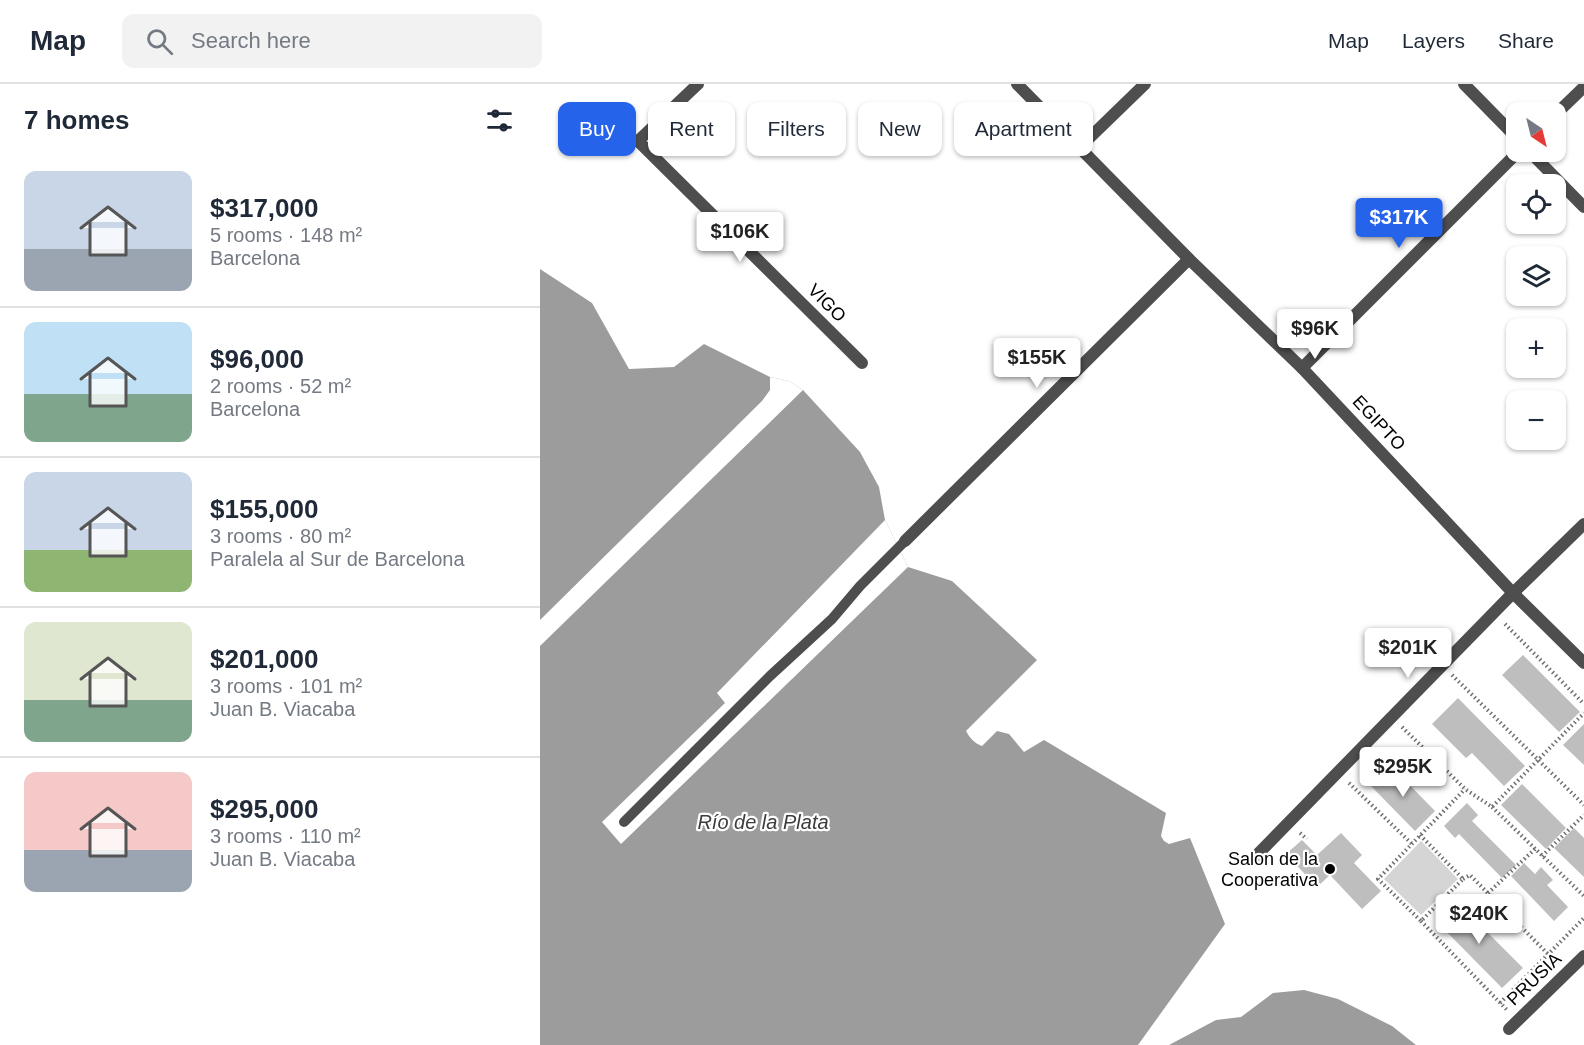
<!DOCTYPE html>
<html lang="en">
<head>
<meta charset="utf-8">
<style>
	:root { --surface:#fff; --page:#f2f2f3; --text:#1f2937; --muted:#747a83; --line:#e0e1e3; --accent:#2563eb }
	body { margin:0; font-family:Arial,sans-serif; background:var(--page); color:var(--text); height:100vh; display:flex; flex-direction:column; font-size:22px; white-space:nowrap }
	* { box-sizing:border-box; margin:0 }
	p { font-size:20px; color:var(--muted) }
	.icon { flex:none; width:33px; height:33px; fill:none; stroke:currentColor; stroke-width:2; stroke-linecap:round; stroke-linejoin:round }
	.map { position:relative; flex:1; overflow:hidden }
	.sheet { display:flex; flex-direction:column; background:var(--surface); width:540px }
	.sheet>* { flex:none }
	.hud { position:absolute; left:18px; top:18px; width:570px; height:54px; display:flex; gap:12px }
	.needle { width:39px; rotate:145deg }
	.fabs { position:absolute; left:966px; top:18px; display:grid; gap:12px }
	.fabs a { display:grid; place-items:center; width:60px; height:60px; border-radius:12px; background:var(--surface); box-shadow:0 2px 4px #0004; font-size:30px }
	.price { position:absolute; translate:-50% -51px; padding:0 14px; border-radius:6px; background:#fff; color:#222; font-size:20px; line-height:39px; filter:drop-shadow(0 2px 3px #0008) }
	.price::after { content:''; position:absolute; left:50%; top:36px; width:18px; height:14px; margin-left:-9px; background:inherit; clip-path:polygon(0 0,100% 0,50% 100%) }
	.price.on { background:var(--accent); color:#fff }
	ul { padding:0; list-style:none }
	li { display:flex; align-items:center; gap:18px; height:150px; padding:0 24px }
	li+li { border-top:2px solid var(--line) }
	li span { display:grid; place-items:center; flex:none; width:168px; height:120px; border-radius:12px; color:#555 }
	li>.icon { margin-inline-start:auto }
	span .icon { width:72px; height:72px; fill:#fffc; stroke-width:1 }
	li b { font-size:26px }
	h2 { display:flex; justify-content:space-between; align-items:center; height:72px; padding:0 24px; font-size:26px }
	.chip { padding:0 21px; border-radius:12px; background:var(--surface); box-shadow:0 2px 4px #0004; font-size:21px; line-height:54px }
	.chip.on { background:var(--accent); color:#fff }
	header { display:flex; align-items:center; gap:36px; box-sizing:border-box; height:84px; padding:0 30px; background:var(--surface); border-bottom:2px solid var(--line) }
	header strong { font-size:28px }
	nav { display:flex; gap:33px; margin-inline-start:auto; font-size:21px }
	.search { width:420px; height:54px; background:var(--page); display:flex; align-items:center; gap:15px; box-sizing:border-box; padding:0 21px; border-radius:12px; color:var(--muted); font-size:22px }
	main { display:flex; flex:1; min-height:0 }
	.map>svg:first-child { display:block }
	.green { fill:#d5d5d5 }
	.water { fill:#9c9c9c }
	.pier { fill:#fff }
	.building { fill:#bebebe }
	.lines { fill:none; stroke-linecap:round; stroke-linejoin:round }
	.path { stroke:#707070; stroke-width:4; stroke-dasharray:1.5 3; stroke-linecap:butt }
	.lane { stroke:#4e4e4e; stroke-width:10 }
	.street { stroke:#4e4e4e; stroke-width:12 }
	.poi-dot { fill:#000; stroke:#fff; stroke-width:2 }
	.labels { text-anchor:middle; dominant-baseline:central; stroke-width:4.5; stroke-linejoin:round; paint-order:stroke }
	.street-label { font-size:18px; fill:#000; stroke:#fff }
	.poi-label { font-size:18px; fill:#000; stroke:#fff; text-anchor:end }
	.water-label { font-size:20px; font-style:italic; fill:#3d3d3d; stroke:#fff }
</style>
</head>
<body>
<header>
<strong>Map</strong>
<div class="search"><svg class="icon" aria-label="search" viewBox="0 0 24 24"><circle cx="10" cy="10" r="6"/><path d="M15 15l6 6"/></svg>Search here</div>
<nav><a>Map</a><a>Layers</a><a>Share</a></nav>
</header>
<main>
<section class="sheet">
<h2>7 homes<svg class="icon" aria-label="filters" viewBox="0 0 24 24"><path d="M4 7h16M4 17h16"/><circle cx="9" cy="7" r="2"/><circle cx="15" cy="17" r="2"/></svg></h2>
<ul>
<li><span style="background:linear-gradient(#c9d6e8 65%,#9aa5b1 0)"><svg class="icon" aria-label="home" viewBox="0 0 24 24"><path d="M3 11l9-7 9 7M6 9v11h12V9"/></svg></span><div><b>$317,000</b><p>5 rooms · 148 m²</p><p>Barcelona</p></div></li>
<li><span style="background:linear-gradient(#bfe0f5 60%,#7fa58c 0)"><svg class="icon" aria-label="home" viewBox="0 0 24 24"><path d="M3 11l9-7 9 7M6 9v11h12V9"/></svg></span><div><b>$96,000</b><p>2 rooms · 52 m²</p><p>Barcelona</p></div></li>
<li><span style="background:linear-gradient(#c9d6e8 65%,#8fb573 0)"><svg class="icon" aria-label="home" viewBox="0 0 24 24"><path d="M3 11l9-7 9 7M6 9v11h12V9"/></svg></span><div><b>$155,000</b><p>3 rooms · 80 m²</p><p>Paralela al Sur de Barcelona</p></div></li>
<li><span style="background:linear-gradient(#dfe7d0 65%,#7fa58c 0)"><svg class="icon" aria-label="home" viewBox="0 0 24 24"><path d="M3 11l9-7 9 7M6 9v11h12V9"/></svg></span><div><b>$201,000</b><p>3 rooms · 101 m²</p><p>Juan B. Viacaba</p></div></li>
<li><span style="background:linear-gradient(#f6c9c9 65%,#9aa5b1 0)"><svg class="icon" aria-label="home" viewBox="0 0 24 24"><path d="M3 11l9-7 9 7M6 9v11h12V9"/></svg></span><div><b>$295,000</b><p>3 rooms · 110 m²</p><p>Juan B. Viacaba</p></div></li>
</ul>
</section>
<div class="map">
<svg width="1044" height="961" viewBox="0 0 1044 961">
	<rect width="100%" height="100%" fill="#fff"/>
	<polygon class="green" points="881,757 918,795 881,831 844,795"/>
	<g class="water">
		<path d="M 0,185 L 52,219 L 89,285 L 134,283 L 164,260 L 230,293 L 249,297 L 263,306 L 320,368 L 339,403 L 345,436 L 368,483 L 412,497 L 497,576 L 426,647 C 430,654 434,659 442,662 L 457,647 L 469,650 L 484,668 L 504,656 L 626,729 L 621,752 L 624,757 L 629,760 L 650,754 L 685,840 L 598,961 L 0,961 Z"/>
		<polygon points="764,906 798,915 852,942 876,961 629,961 676,936 701,933 733,909"/>
	</g>
	<g class="pier">
		<polygon points="230,293 249,297 263,306 0,562 0,536 222,317 230,306"/>
		<polygon points="345,436 368,483 81,760 62,738 185,619 177,609"/>
	</g>
	<g class="building">
		<polygon points="983,571 1040,628 1019,648 962,591"/>
		<polygon points="918,614 985,682 964,702 932,669 926,674 892,640"/>
		<polygon points="1044,640 1044,681 1023,661"/>
		<polygon points="851,682 895,727 875,747 831,702"/>
		<polygon points="982,700 1026,744 1006,765 961,721"/>
		<polygon points="927,719 938,731 932,737 976,781 962,794 919,750 915,754 904,742"/>
		<polygon points="1034,744 1044,754 1044,793 1014,764"/>
		<polygon points="801,749 822,771 814,779 841,807 822,825 790,791 777,803 746,770 762,756 777,771"/>
		<polygon points="984,779 995,790 1001,783 1013,796 1007,801 1028,823 1014,837 971,792"/>
		<polygon points="916,817 983,884 962,904 896,837"/>
	</g>
	<g class="lines">
		<g class="path">
			<polyline points="965,540 1044,620"/>
			<polyline points="912,591 1044,721"/>
			<polyline points="862,643 925,705 952,723 1044,629"/>
			<polyline points="809,699 872,760"/>
			<polyline points="952,723 1044,812"/>
			<polyline points="760,749 767,755"/>
			<polyline points="880,751 923,795 881,837 838,795 925,705"/>
			<polyline points="1002,772 1044,731"/>
			<polyline points="923,795 930,791 1008,870"/>
			<polyline points="948,809 995,765"/>
			<polyline points="881,837 968,927"/>
			<polyline points="960,919 1044,834"/>
		</g>
		<polyline class="lane" points="84,738 230,592 292,535 320,502 365,457"/>
		<g class="street">
			<polyline points="158,0 98,57 322,279"/>
			<polyline points="477,0 649,175 762,284 973,509 1044,579"/>
			<polyline points="924,0 976,53"/>
			<polyline points="1016,30 1044,3"/>
			<polyline points="539,64 605,0"/>
			<polyline points="990,68 1044,123"/>
			<polyline points="762,284 978,68"/>
			<polyline points="365,457 649,175"/>
			<polyline points="714,774 973,509 1044,440"/>
			<polyline points="969,945 1044,872"/>
		</g>
	</g>
	<circle class="poi-dot" cx="790" cy="785" r="6"/>
	<g class="labels">
		<g class="street-label">
			<text transform="translate(287 219) rotate(45)">VIGO</text>
			<text transform="translate(839 339) rotate(47)">EGIPTO</text>
			<text transform="translate(994 895) rotate(-44)">PRUSIA</text>
		</g>
		<g class="poi-label">
			<text x="778" y="775">Salon de la<tspan x="778" dy="21">Cooperativa</tspan></text>
		</g>
		<g class="water-label">
			<text x="223" y="738">Río de la Plata</text>
		</g>
	</g>
</svg>
<div class="fabs">
<a><svg class="needle" viewBox="-14 -14 28 28"><path d="M0-13l5 13h-10z" fill="#e53935"/><path d="M0 13l5-13h-10z" fill="#747a83"/></svg></a>
<a><svg class="icon" aria-label="locate" viewBox="0 0 24 24"><circle cx="12" cy="12" r="6"/><path d="M12 2v4M12 18v4M2 12h4M18 12h4"/></svg></a>
<a><svg class="icon" aria-label="layers" viewBox="0 0 24 24"><path d="M12 4l9 5-9 5-9-5zM3 14l9 5 9-5"/></svg></a>
<a>+</a>
<a>−</a>
</div>
<b class="price on" style="left:859px;top:165px">$317K</b>
<b class="price" style="left:200px;top:179px">$106K</b>
<b class="price" style="left:775px;top:276px">$96K</b>
<b class="price" style="left:497px;top:305px">$155K</b>
<b class="price" style="left:868px;top:595px">$201K</b>
<b class="price" style="left:863px;top:714px">$295K</b>
<b class="price" style="left:939px;top:861px">$240K</b>
<div class="hud">
<a class="chip on">Buy</a>
<a class="chip">Rent</a>
<a class="chip">Filters</a>
<a class="chip">New</a>
<a class="chip">Apartment</a>
</div>
</div>
</main>
</body>
</html>
